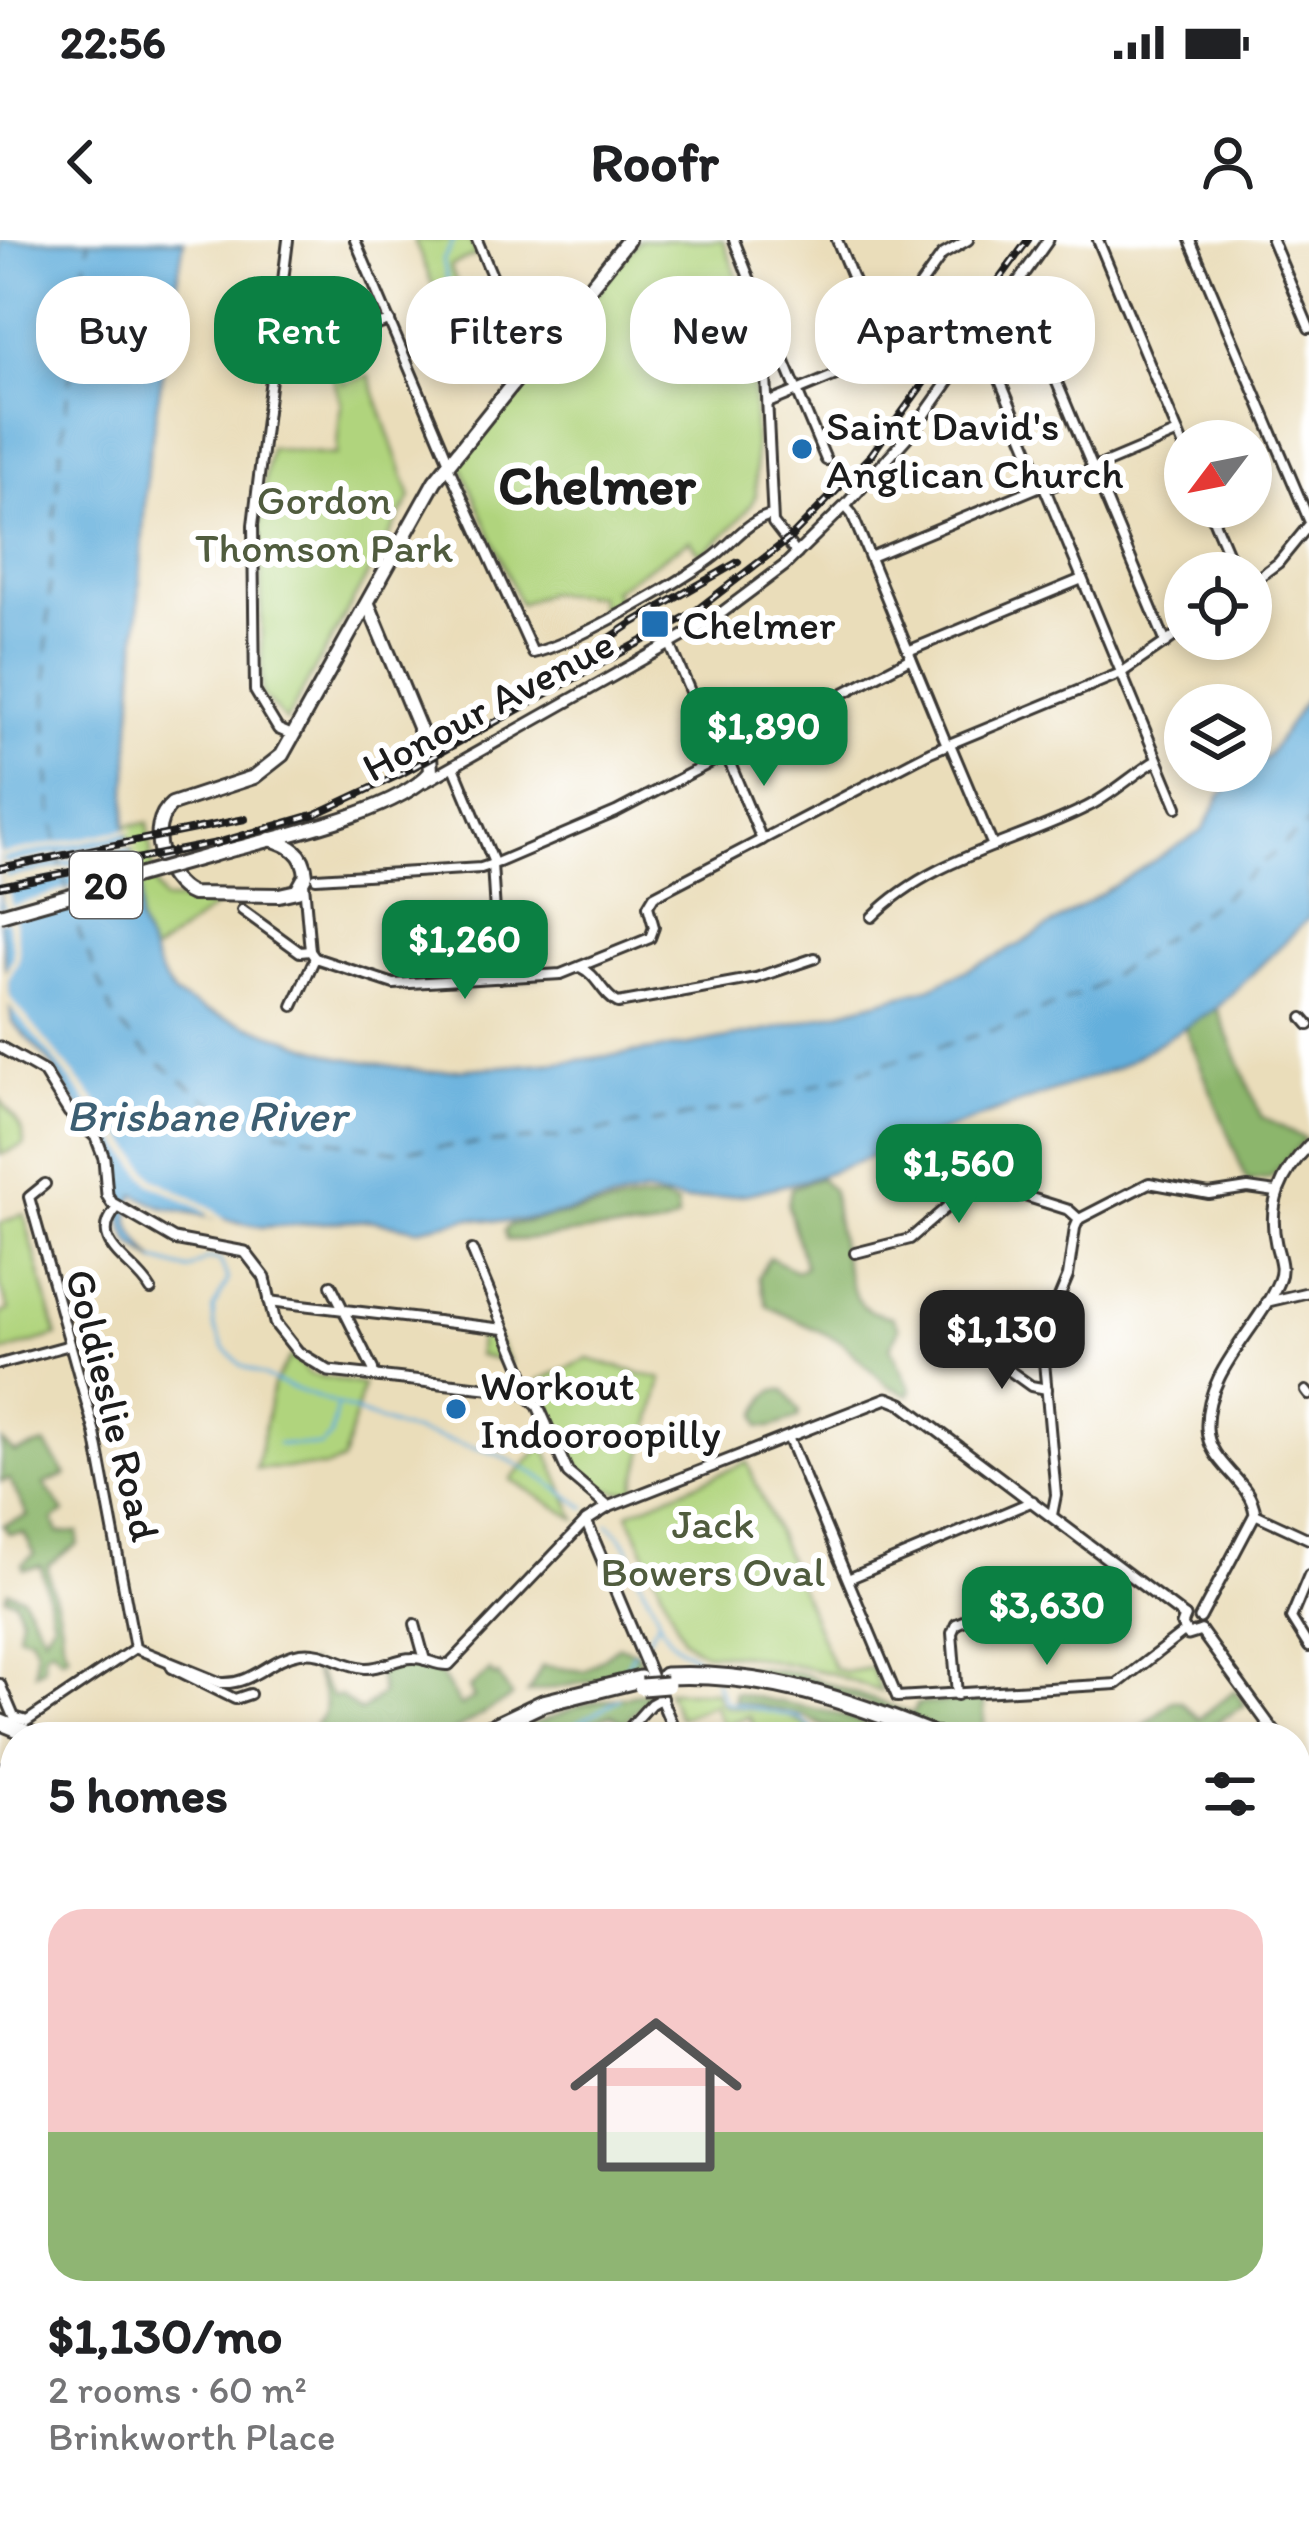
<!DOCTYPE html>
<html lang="en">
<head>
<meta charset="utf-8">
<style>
	:root { --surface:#fff; --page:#f2f2f2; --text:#202124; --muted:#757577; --line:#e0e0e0; --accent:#0b8043 }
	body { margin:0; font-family:Itim,sans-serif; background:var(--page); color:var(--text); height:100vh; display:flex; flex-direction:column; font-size:45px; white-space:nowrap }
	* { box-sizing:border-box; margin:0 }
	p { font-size:39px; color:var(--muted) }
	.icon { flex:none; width:66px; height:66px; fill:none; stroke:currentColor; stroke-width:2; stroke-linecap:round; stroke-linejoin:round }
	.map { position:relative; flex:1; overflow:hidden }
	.drawer { position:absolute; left:0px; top:1482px; width:1311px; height:807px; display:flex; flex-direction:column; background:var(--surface); border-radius:48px 48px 0 0; box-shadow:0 6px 18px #0003 }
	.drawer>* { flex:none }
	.banner { position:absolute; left:36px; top:36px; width:1239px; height:108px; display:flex; gap:24px }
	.needle { width:78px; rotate:238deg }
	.buttons { position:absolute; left:1164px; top:180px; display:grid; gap:24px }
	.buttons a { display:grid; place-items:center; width:108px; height:108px; border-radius:50%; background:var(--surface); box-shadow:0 6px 18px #0003; font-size:60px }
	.price { position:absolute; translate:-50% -102px; padding:0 27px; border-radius:24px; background:var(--accent); color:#fff; font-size:39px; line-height:78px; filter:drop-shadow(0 3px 6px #0008) }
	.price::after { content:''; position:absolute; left:50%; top:72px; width:36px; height:27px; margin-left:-18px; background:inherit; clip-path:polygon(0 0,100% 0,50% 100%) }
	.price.active { background:#222; color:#fff }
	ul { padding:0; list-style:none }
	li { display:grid; align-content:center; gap:24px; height:636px; padding:0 48px }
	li+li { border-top:3px solid var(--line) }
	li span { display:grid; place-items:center; height:372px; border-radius:36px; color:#555 }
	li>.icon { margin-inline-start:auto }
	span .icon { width:216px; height:216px; fill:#fffc; stroke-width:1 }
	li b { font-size:51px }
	h2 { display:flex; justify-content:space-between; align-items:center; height:144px; padding:0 48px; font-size:51px }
	.pill { padding:0 42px; border-radius:48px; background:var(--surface); box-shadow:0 6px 18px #0003; font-size:42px; line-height:108px }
	.pill.active { background:var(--accent); color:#fff }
	.status { display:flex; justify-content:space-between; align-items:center; height:84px; padding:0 60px; background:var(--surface); direction:ltr }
	.status svg { height:33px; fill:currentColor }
	header { display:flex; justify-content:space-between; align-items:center; height:156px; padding:0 48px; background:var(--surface); font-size:54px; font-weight:700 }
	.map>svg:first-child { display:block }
	.green { fill:#b0d47d; stroke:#66784c; stroke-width:3 }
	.forest { fill:#8cb66c; stroke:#546944; stroke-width:3 }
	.water { fill:#64afdc; stroke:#40667c; stroke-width:3 }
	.pier { fill:#eaddba }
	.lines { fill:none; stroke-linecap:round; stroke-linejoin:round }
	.stream { stroke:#64afdc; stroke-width:3 }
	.ferry { stroke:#3c5e72; stroke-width:3; stroke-dasharray:15 12; stroke-linecap:butt }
	.minor-casing { stroke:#3b3934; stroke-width:14 }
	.tertiary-casing { stroke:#3b3934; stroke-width:15 }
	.secondary-casing { stroke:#3b3934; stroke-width:15 }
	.primary-casing { stroke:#3b3934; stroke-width:18 }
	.trunk-casing { stroke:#3b3934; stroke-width:20 }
	.motorway-casing { stroke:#3b3934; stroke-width:21 }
	.minor { stroke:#fff; stroke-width:8 }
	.tertiary { stroke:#fff; stroke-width:9 }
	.secondary { stroke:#fff; stroke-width:9 }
	.primary { stroke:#fff; stroke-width:12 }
	.trunk { stroke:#fff; stroke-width:14 }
	.motorway { stroke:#fff; stroke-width:15 }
	.rail-casing { stroke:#1c1c1c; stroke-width:8 }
	.rail { stroke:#fff; stroke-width:3; stroke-dasharray:9; stroke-linecap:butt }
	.primary-bridge-casing { stroke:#3b3934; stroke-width:18; stroke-linecap:butt }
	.motorway-bridge-casing { stroke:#3b3934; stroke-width:21; stroke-linecap:butt }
	.primary-bridge { stroke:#fff; stroke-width:12 }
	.motorway-bridge { stroke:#fff; stroke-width:15 }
	.poi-dot { fill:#1f6fb2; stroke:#fff; stroke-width:4.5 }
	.labels { text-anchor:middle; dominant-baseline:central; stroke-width:12; stroke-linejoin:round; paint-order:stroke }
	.shield { fill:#fff; stroke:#606060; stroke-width:3 }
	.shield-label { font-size:39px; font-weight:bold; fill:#1c1c1c }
	.poi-label { font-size:42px; fill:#1c1c1c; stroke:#fff; text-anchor:start }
	.park-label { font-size:42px; fill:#505c3e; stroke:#fff }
	.street-label { font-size:42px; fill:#1c1c1c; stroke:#fff }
	.water-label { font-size:45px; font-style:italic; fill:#3c5e72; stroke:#fff }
	.district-label { font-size:54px; font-weight:bold; fill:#1c1c1c; stroke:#fff }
</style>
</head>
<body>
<div class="status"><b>22:56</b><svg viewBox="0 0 49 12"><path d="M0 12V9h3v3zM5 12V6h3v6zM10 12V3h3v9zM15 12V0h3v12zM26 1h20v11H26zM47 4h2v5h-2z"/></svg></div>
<header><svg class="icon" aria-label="back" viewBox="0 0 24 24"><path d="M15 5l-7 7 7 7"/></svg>Roofr<svg class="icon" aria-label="person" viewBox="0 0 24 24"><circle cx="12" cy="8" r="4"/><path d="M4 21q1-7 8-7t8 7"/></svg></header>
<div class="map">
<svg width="1309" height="2288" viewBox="0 0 1309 2288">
	<rect width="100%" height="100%" fill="#fff"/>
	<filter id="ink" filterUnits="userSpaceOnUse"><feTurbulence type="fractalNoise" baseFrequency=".00833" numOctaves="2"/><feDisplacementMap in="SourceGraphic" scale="24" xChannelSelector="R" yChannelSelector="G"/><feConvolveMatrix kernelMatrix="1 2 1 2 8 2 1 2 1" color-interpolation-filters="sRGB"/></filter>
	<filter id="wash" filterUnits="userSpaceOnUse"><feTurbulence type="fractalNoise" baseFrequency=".004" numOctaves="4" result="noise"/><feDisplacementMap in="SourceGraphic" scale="48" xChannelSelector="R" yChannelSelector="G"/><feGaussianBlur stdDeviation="2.7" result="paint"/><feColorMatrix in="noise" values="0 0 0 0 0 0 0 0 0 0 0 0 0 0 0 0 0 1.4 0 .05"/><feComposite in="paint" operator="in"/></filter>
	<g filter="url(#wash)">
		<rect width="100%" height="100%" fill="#eaddba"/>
		<g class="green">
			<polygon points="414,0 470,0 477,15 450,26 462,56 441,65"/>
			<path d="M 639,0 L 723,0 L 752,74 L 756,255 C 747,275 718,303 700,314 L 690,300 L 613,350 L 618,358 L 600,370 L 598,356 L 547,353 L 520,364 L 460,223 Z"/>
			<polygon points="332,109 343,144 369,136 411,257 286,481 262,455 260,269 270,208 336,215 341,163 325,111"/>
			<polygon points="148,583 154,642 163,660 221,662 152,714 139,682 125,586"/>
			<path d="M 0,859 C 12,877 23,882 24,905 L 0,915 Z"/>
			<polygon points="24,974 57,1096 0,1113 0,1074 9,1070 0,1046 0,983"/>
			<polygon points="479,1092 495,1095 510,1123 478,1115"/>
			<polygon points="291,1116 309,1134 363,1145 343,1221 326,1227 256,1229 273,1145"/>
			<path d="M 588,1119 L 662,1139 L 634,1250 C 579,1264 555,1180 537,1141 Z"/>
			<polygon points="544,1204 576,1279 511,1240"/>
			<polygon points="747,1222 834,1428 846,1432 871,1428 881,1452 830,1433 744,1415 705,1413 695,1408 683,1398 628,1273"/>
			<path d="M 667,1451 L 715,1451 L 719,1462 L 726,1466 C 751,1470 797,1470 811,1492 L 797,1497 L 758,1497 L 749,1476 L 723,1487 L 714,1464 L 679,1478 Z"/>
			<polygon points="8,2186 15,2202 15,2274 45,2274 50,2288 0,2288 0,2190"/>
		</g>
		<g class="forest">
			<polygon points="1217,768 1261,876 1305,899 1270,938 1247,941 1185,787"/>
			<path d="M 820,938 L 833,951 C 834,973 846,1045 859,1061 C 868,1073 878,1074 892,1077 L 899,1088 L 890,1107 L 911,1149 L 909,1155 L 887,1145 L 840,1101 L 767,1066 L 758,1037 L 769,1017 L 796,1031 L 805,1027 L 788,966 L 791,948 Z"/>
			<path d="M 642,960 L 664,960 L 677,965 L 678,979 C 653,995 622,989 593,991 C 563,994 539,1001 507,1000 L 504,991 L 510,985 Z"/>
			<polygon points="775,1150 785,1150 799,1171 798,1178 772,1187 760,1187 757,1175 767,1156"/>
			<path d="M 2,1201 L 14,1213 L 45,1204 L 66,1235 L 44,1244 L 64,1272 L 53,1280 L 58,1293 L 78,1292 L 78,1304 L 48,1325 C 48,1344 56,1357 59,1375 C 63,1392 59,1399 68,1414 L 62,1418 L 52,1407 L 44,1412 L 44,1427 L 35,1433 L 36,1409 L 30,1396 L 18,1394 L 21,1377 L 15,1360 L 5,1357 L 8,1351 L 22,1356 L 44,1396 L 53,1382 L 41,1326 L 24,1329 L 22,1324 L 35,1314 L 24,1293 L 9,1294 L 3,1285 L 28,1276 L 9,1239 L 1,1242 Z"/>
			<polygon points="619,1406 637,1412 642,1432 528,1453 542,1426 585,1431"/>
			<path d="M 309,1421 L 332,1457 L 340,1456 L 360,1472 L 382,1454 L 378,1432 L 410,1423 L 438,1431 L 460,1466 L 474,1458 L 469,1448 L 490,1431 L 494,1437 L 498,1435 L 512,1457 L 443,1497 L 324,1497 L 315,1484 C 337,1468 317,1442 309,1421 Z"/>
			<polygon points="725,1424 799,1433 913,1474 917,1464 984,1460 984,1490 1003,1497 958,1497 805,1442 722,1430 721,1425"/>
			<polygon points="1235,1450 1245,1465 1209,1487 1219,1497 1120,1497 1133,1495 1172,1461 1180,1461 1199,1479"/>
			<polygon points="648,1452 649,1457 624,1483 612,1475 581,1486 571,1497 501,1497 586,1464"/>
			<polygon points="734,1453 835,1473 897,1497 876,1497 823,1486 803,1475 734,1461"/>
			<polygon points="16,2274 135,2274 110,2288 3,2288"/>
		</g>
		<path class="water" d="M 0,0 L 184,0 L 147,228 L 125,586 L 141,652 L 139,682 L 160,733 L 174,755 L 206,771 L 339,817 L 429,832 L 572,821 L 690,805 L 770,790 L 929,748 L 1019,705 L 1203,590 L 1221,555 L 1267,517 L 1309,454 L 1309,678 L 1217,768 L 1117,828 L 810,939 L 747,954 L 687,961 L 644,954 L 546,977 L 505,982 L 469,978 L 417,989 L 369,980 L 263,987 L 161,967 L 135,954 C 119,979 139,1003 157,1022 L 130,1002 L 122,981 L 115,918 L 105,889 L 76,863 L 49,821 L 12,782 L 0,681 Z"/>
		<polygon class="pier" points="132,588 133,592 2,618 4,624 135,598 137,607 5,633 6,638 138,613 140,622 8,648 12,666 141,626 145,644 140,646 139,642 14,677 19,709 18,721 8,741 10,757 114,883 154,938 214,969 232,987 211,977 207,980 208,974 201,969 150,943 52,816 6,762 3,736 13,718 13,708 7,680 0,681 0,669 5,668 0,649 0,609 2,614"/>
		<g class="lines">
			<g class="stream">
				<polyline points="450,53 443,20 454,0"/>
				<polyline points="155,1020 189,1030 208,1018 220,1020 228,1040 213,1069 214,1086 224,1108 241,1125 274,1141 397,1187 495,1213 536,1234 586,1268"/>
				<polyline points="278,1204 321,1206 331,1196 337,1165"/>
				<path d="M 608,1284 C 635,1306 628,1316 642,1344 C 648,1357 656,1366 659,1380 L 646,1400"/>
				<path d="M 659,1380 C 673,1415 692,1408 711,1432"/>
				<polyline points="623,1432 634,1412"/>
				<polyline points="715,1441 725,1462 799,1478 812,1489"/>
				<path d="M 559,1497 C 576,1479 600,1474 619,1458"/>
				<polyline points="0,1708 15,1705"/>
				<polyline points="0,2042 15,1995"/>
			</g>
			<g class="ferry">
				<path d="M 68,653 C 47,575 46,508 47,427 C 49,284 68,142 89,0"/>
				<polyline points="71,662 80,695 115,779 135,803 163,826 208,860 275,890 395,911 564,897 744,867 997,789 1090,750 1224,656 1309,583"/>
			</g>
		</g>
	</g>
	<g filter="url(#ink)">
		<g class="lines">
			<g class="minor-casing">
				<g id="minor">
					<polyline points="288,0 253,285 255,451 278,489 292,495"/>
					<polyline points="355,0 449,222"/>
					<polyline points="477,0 503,62 540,108"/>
					<polyline points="734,0 763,73 773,283 797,314"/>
					<polyline points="837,0 874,90 883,99"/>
					<polyline points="1098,0 1185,210"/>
					<polyline points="1190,0 1309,280"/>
					<polyline points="1272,0 1309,88"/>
					<polyline points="1013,51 1022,59 1166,403"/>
					<polyline points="765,95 772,96 777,103 826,220"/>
					<polyline points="978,101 987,109 1177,567"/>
					<polyline points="272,117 390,81"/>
					<polyline points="768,163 865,123 942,15 968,0"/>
					<path d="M 448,226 L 533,413 C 573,404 675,345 711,319 C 730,306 748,279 772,275"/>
					<polyline points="1045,249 1178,193"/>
					<polyline points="845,266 852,274 947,505"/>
					<polyline points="1208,267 1236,333"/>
					<polyline points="870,317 1043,245"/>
					<polyline points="1251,343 1278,323 1309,285"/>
					<polyline points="670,404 718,518"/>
					<polyline points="908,411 1082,339"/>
					<polyline points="950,504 993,606"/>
					<polyline points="726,514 762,600"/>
					<polyline points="454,527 494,623"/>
					<polyline points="492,624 499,738"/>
					<polyline points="316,638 481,628 499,622 616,572 911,418"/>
					<polyline points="304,643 310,711"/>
					<polyline points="242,670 300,712 310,711 315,718 394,744 561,734 650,698 654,687 648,666 654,656 930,512 1121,433 1185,389"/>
					<path d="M 872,677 C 930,618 1016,603 1087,567 C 1112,555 1133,534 1157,520"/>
					<path d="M 580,727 C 598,735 601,754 618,763 L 756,738 L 815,718"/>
					<polyline points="293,766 315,718"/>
					<polyline points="1303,778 1309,785"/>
					<polyline points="45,944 29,957 95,1193 135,1408"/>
					<path d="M 117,968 C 85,1004 136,1022 151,1050"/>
					<polyline points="1079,979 1149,943 1209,954 1248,948 1276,952"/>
					<polyline points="472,1010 525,1137 524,1152"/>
					<polyline points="855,1013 910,999 963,953 990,945 1069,970 1079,979"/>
					<polyline points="331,1045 373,1129 374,1136"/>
					<polyline points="269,1061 504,1089"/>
					<polyline points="1266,1062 1309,1052"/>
					<polyline points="974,1105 1031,1146 1047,1149"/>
					<polyline points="0,1124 70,1105"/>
					<polyline points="1306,1151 1309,1155"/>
					<polyline points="788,1197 897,1457 1117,1444 1184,1392"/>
					<polyline points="1255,1274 1309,1299"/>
					<polyline points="1052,1275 1056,1255 1042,1099 1068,1036 1075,988 1079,979"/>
					<polyline points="1309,1335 1291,1378 1309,1407"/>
					<polyline points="848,1339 1033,1261"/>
					<polyline points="415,1384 425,1420"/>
					<path d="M 135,1408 L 221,1443 C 253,1445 270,1418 300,1413 C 324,1409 342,1426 365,1428 C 381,1429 396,1418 412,1418 C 425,1417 435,1426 449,1425 L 586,1281"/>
					<polyline points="170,1423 172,1428 235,1459 250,1454"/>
					<polyline points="0,1444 14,1477 27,1481 135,1408"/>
					<polyline points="957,1455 952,1393 956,1384 1008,1362 1033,1369"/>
					<polyline points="621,1497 651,1464 662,1458"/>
					<polyline points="818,1497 833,1497"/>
					<polyline points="0,1859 11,1890 7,1901 0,1905"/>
					<polyline points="1296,2015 1309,2025"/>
					<polyline points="1296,2023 1309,2035"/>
					<polyline points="238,2274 262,2288"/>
					<polyline points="577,2274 581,2288"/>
					<polyline points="963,2280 985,2288"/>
					<polyline points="1237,2285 1245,2288"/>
					<polyline points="642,2288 645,2276 651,2274"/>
					<polyline points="875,2288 883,2274"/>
					<polyline points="957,2288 967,2274"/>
					<polyline points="1035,2288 1049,2274"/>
				</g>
			</g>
			<g class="tertiary-casing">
				<g id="tertiary">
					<polyline points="0,807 44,832 69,872 96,897 104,918 107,955 112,963 174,999 245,1012 265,1038 275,1083 298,1112 329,1131 524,1152 538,1166 568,1233 608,1267"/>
					<polyline points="1185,1377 1182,1385 1188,1395 1201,1391"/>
					<path d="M 1200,1378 L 1255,1274 C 1251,1239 1208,1225 1207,1188 C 1205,1131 1259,1089 1279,1040 C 1284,1028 1279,1017 1276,1004 C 1267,964 1281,934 1309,905"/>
					<polyline points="1201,1391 1278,1497"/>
					<polyline points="677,1497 586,1281 608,1267 887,1158 902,1164 1185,1377"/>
					<polyline points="1296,1720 1309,1741"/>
					<polyline points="1296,1937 1309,1921"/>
					<polyline points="493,2288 497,2274"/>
				</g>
			</g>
			<g class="secondary-casing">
				<g id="secondary">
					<polyline points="425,542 712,380 784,326 845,266 916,187 1048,0"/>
					<polyline points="0,1529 15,1566"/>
					<polyline points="1296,1906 1309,1901"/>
					<polyline points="0,2180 15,2172"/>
					<polyline points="1125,2288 1138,2274"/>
				</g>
			</g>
			<g class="primary-casing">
				<g id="primary">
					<path d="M 270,599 C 290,605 304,612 306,635 L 297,651 L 279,655 L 192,654 C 162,642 145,586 172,564 L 254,537 L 282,515 L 435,241 L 628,0"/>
					<path d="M 212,615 C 268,599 395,574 431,532 L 430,514 L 368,364"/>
				</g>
			</g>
			<g class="trunk-casing">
				<g id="trunk">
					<polyline points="0,1482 37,1497"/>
					<polyline points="1296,2142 1309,2193"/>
					<polyline points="1296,2183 1309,2234"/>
				</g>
			</g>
			<g class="motorway-casing">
				<g id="motorway">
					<path d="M 665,1436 C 764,1431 848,1460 938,1497"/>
					<polyline points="472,1497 543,1463 640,1439"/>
					<polyline points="1296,1533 1309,1531"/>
					<polyline points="0,1805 15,1801"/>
					<polyline points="0,1822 15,1817"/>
				</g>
			</g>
			<use href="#minor" class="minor"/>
			<use href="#tertiary" class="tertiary"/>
			<use href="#secondary" class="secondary"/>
			<use href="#primary" class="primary"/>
			<use href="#trunk" class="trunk"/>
			<use href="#motorway" class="motorway"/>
			<g class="rail-casing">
				<g id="rail">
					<polyline points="574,422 634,382 738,322"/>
					<polyline points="0,628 245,579"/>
					<polyline points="0,646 217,603 316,574 399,535 693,373 789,299 871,215 1028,0"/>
				</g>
			</g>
			<use href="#rail" class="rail"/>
			<g class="primary-bridge-casing">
				<polyline id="primary-bridge" points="0,675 212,615"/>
			</g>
			<g class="motorway-bridge-casing">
				<polyline id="motorway-bridge" points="642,1447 667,1445"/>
			</g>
			<use href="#primary-bridge" class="primary-bridge"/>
			<use href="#motorway-bridge" class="motorway-bridge"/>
		</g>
	</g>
	<g class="poi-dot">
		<circle cx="802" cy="209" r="12"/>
		<rect x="640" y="369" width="30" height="30" rx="6"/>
		<circle cx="456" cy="1169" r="12"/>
	</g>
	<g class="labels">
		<rect class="shield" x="70" y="612" width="72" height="66" rx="9"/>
		<g class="shield-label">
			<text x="106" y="645">20</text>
		</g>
		<g class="poi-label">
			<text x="826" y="185">Saint David's<tspan x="826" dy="48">Anglican Church</tspan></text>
			<text x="682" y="384">Chelmer</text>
			<text x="480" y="1145">Workout<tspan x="480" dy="48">Indooroopilly</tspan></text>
		</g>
		<g class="park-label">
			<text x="324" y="259">Gordon<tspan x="324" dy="48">Thomson Park</tspan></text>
			<text x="713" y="1283">Jack<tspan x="713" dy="48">Bowers Oval</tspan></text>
		</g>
		<g class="street-label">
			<text transform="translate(488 465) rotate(-28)">Honour Avenue</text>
			<text transform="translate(113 1165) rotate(76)">Goldieslie Road</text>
		</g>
		<g class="water-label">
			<text x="206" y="875">Brisbane River</text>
		</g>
		<g class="district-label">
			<text x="597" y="245">Chelmer</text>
		</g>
	</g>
</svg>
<div class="buttons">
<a><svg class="needle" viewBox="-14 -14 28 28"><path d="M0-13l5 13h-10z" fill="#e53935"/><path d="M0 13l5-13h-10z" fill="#757577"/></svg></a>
<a><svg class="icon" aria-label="locate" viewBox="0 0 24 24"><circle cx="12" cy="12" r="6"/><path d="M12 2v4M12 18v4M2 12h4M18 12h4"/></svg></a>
<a><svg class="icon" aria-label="layers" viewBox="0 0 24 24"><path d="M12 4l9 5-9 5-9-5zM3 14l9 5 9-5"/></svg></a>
</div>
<b class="price" style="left:764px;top:549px">$1,890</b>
<b class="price" style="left:465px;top:762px">$1,260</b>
<b class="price" style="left:959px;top:986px">$1,560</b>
<b class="price active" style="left:1002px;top:1152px">$1,130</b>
<b class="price" style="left:1047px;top:1428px">$3,630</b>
<div class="banner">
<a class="pill">Buy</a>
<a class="pill active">Rent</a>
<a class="pill">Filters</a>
<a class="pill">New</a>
<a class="pill">Apartment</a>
</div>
<section class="drawer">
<h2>5 homes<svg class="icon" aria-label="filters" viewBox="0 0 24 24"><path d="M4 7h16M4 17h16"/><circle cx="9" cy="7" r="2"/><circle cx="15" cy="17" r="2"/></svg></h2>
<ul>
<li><span style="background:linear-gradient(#f6c9c9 60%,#8fb573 0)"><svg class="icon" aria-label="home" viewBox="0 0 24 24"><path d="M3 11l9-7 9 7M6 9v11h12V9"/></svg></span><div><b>$1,130/mo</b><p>2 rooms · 60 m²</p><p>Brinkworth Place</p></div></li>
</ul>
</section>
</div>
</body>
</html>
